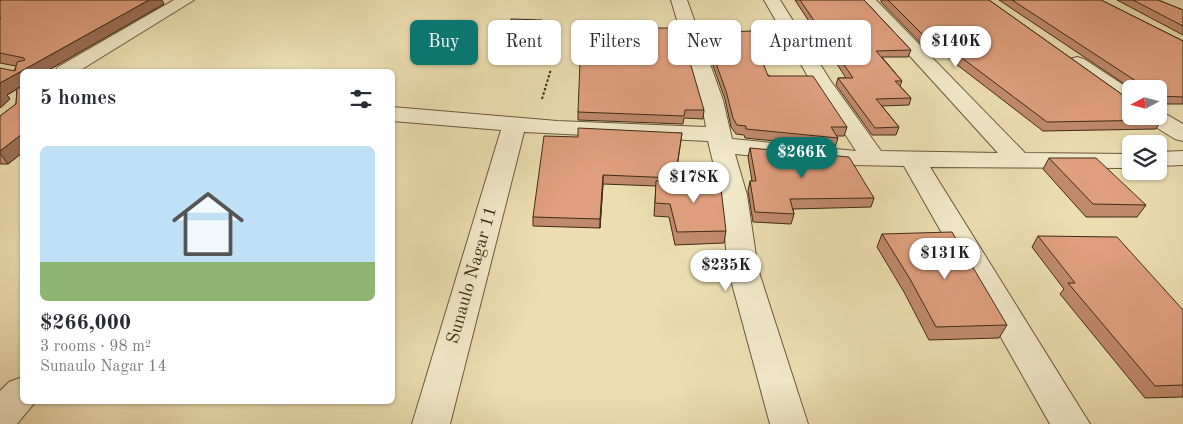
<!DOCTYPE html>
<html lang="en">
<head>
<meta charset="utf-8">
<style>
	:root { --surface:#fff; --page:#f2f2f3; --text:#2b2b33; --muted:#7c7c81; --line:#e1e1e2; --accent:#0f766e }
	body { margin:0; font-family:"Old Standard TT",serif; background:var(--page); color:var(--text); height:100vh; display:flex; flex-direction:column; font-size:19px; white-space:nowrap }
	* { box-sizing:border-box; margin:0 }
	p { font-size:16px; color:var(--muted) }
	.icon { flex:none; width:28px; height:28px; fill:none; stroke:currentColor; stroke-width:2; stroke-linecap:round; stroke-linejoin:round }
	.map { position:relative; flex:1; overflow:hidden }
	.drawer { position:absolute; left:20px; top:69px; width:375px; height:335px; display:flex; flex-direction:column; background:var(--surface); border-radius:8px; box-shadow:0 1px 4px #0004 }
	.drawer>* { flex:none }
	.guide { position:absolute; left:410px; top:20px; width:475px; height:45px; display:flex; gap:10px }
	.needle { width:32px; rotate:263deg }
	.tools { position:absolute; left:1122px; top:80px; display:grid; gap:10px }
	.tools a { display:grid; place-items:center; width:45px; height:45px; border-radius:8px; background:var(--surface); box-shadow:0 1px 4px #0004; font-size:25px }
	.price { position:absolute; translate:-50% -42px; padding:0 11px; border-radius:18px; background:#fff; color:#222; font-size:16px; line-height:32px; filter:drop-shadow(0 1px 2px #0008) }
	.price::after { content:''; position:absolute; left:50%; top:30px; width:15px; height:11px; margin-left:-8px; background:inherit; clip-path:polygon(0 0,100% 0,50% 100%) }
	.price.current { background:var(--accent); color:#fff }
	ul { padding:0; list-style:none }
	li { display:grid; align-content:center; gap:10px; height:265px; padding:0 20px }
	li+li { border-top:1px solid var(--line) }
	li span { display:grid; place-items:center; height:155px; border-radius:8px; color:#555 }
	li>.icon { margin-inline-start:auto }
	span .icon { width:90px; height:90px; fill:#fffc; stroke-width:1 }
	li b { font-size:21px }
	h2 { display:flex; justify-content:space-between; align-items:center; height:60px; padding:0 20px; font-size:21px }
	.chip { padding:0 18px; border-radius:8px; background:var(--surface); box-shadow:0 1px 4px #0004; font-size:18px; line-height:45px }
	.chip.current { background:var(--accent); color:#fff }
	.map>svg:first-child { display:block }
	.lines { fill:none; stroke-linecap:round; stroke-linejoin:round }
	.street-casing { stroke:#6a583d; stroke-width:2 }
	.path { stroke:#3e2c16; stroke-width:2; stroke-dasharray:2.5 2; stroke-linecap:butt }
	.street { fill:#f3eacc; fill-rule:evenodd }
	.wall { fill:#c18a6d; stroke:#3e2c16 }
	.shaded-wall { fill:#9d7059; stroke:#3e2c16 }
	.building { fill:#e0a07f; stroke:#3e2c16 }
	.labels { text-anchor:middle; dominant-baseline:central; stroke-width:5; stroke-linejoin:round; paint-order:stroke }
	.street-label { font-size:18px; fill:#3e2c16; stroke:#f3eacc }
</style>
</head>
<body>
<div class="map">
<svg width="1183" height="424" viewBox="0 0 1183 424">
	<rect width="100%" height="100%" fill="#ecdeb1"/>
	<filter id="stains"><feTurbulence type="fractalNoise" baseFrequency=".004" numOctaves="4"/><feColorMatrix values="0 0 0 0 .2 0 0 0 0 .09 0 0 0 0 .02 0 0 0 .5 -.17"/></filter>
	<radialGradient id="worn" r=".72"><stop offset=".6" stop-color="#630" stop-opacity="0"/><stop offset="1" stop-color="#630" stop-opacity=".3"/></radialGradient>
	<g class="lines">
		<g class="street-casing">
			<g id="street">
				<polygon points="174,0 194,0 79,71 55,71 58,67"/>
				<polygon points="671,0 687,0 723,100 732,139 856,151 810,80 764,0 780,0 830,80 881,151 998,153 859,0 876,0 1025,153 1131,154 1131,168 930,167 1090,424 1050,424 904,166 852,165 735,154 747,195 758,269 808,424 770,424 728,269 721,195 708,141 524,132 450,424 412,424 501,130 392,121 392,107 557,121 706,127 701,100"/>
				<polygon points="1077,57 1084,59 1131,90 1131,106 1123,105 1070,67 1067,63 1070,59"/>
				<polygon points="1159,110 1183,124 1183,141 1175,139 1146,121 1143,116 1159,116"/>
				<polygon points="1183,151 1183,165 1159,166 1159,152"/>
				<polygon points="22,377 22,401 36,401 17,424 0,424 0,391 9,382"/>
			</g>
		</g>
		<g class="path">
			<polyline points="720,28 738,33"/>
			<polyline points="751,37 764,42"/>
			<polyline points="542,99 551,69"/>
		</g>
		<use href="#street" class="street"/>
	</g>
	<g class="wall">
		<polygon points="0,0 164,4 47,71 22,71 22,86 18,88 22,88 22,153 8,164 0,164 0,116 16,104 17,89 7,95 10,99 0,108 16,66 0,63"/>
		<polygon points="795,0 864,0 911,50 908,57 882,57 902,81 900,86 911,98 909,105 882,106 899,127 896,135 872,135 836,85 838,78 846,78"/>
		<polygon points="881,0 989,0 1127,98 1131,116 1161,120 1156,129 1043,131 947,57 934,57 881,2"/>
		<polygon points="999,0 1101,0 1183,41 1183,104 1159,104 1159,89 1132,89"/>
		<polygon points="1117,0 1158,0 1183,10 1183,35"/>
		<polygon points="542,20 543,25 534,62 496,64 495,58"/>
		<polygon points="605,28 704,110 703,119 684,118 683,124 578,120 578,112 606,62"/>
		<polygon points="705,33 847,127 844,136 836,136 838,138 835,147 745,138 744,135 736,134 731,127 725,99 704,41"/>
		<polygon points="682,133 675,181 726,231 724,243 675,245 669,217 654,216 656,186 603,184 600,228 533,226 533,217 578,137"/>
		<polygon points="750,148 874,198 871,207 793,209 794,214 791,224 753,222 748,191 750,181 752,181 748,157"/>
		<polygon points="1049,158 1146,205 1137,217 1086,217 1043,169"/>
		<polygon points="882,234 1007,325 999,338 929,340 904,292 877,247"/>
		<polygon points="1038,236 1183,310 1183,397 1145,398 1060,294 1064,289 1032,247"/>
	</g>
	<g class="shaded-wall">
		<polygon points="149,0 162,0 164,4 47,71 22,71 22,86 7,95 10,99 0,108 0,83"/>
		<polygon points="542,20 543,25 534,62 533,56"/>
		<polygon points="22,134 22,153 8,164 0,153 0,151"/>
		<polygon points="603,175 603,184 600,228 600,219"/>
	</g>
	<g class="building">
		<polygon points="0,0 149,0 0,83 0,68 15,71 17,62 25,60 24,58 0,53 0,18 1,18 0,18"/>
		<polygon points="800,0 864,0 911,50 876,51 902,81 895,81 911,98 876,99 899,127 875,128 838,78 853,78"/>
		<polygon points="888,0 989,0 1127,98 1131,99 1131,116 1155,116 1161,120 1047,122 950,49 937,49"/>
		<polygon points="1012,0 1101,0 1183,41 1183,97 1159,96 1159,89 1137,89 1136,81"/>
		<polygon points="1133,0 1158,0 1183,10 1183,26"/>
		<polygon points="511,19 542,20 533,56 495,58"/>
		<polygon points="605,28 680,28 704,110 685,110 684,116 578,112 580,62 606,62"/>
		<polygon points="751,31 768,76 813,76 847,127 831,127 838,138 746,129 746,126 737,125 733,118 726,91 705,33"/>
		<polygon points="17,88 22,88 22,134 0,151 0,116 16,104"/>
		<polygon points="578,128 682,133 675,178 603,175 600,219 533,217 544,136 578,137"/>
		<polygon points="750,148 849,157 874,198 790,199 794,214 755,212 750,181 756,181"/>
		<polygon points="1049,158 1096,158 1146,205 1093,204"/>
		<polygon points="720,180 726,231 677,232 670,204 655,203 656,181"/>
		<polygon points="952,232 1007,325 936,327 910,279 882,234"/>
		<polygon points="1038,236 1117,237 1183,310 1183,385 1155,386 1068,283 1075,283"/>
	</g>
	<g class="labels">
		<g class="street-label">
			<text transform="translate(472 275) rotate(-74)">Sunaulo Nagar 11</text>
		</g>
	</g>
	<rect width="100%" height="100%" filter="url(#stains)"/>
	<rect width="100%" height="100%" fill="url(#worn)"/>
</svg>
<div class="tools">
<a><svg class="needle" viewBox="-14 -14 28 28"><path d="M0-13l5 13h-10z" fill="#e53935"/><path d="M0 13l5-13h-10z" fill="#7c7c81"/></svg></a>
<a><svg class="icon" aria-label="layers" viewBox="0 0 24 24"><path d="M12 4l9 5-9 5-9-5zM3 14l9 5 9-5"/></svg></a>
</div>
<b class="price" style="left:956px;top:68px">$140K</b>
<b class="price current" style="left:802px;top:179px">$266K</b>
<b class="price" style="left:694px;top:204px">$178K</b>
<b class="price" style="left:945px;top:280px">$131K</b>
<b class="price" style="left:726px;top:292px">$235K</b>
<div class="guide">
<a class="chip current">Buy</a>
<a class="chip">Rent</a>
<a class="chip">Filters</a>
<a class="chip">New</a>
<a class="chip">Apartment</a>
</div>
<section class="drawer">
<h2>5 homes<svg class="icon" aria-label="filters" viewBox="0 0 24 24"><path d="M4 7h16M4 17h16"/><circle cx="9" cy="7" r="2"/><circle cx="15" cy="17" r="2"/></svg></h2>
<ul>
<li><span style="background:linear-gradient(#bfe0f5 75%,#8fb573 0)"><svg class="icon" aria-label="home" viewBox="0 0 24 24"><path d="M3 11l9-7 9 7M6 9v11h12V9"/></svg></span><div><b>$266,000</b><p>3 rooms · 98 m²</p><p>Sunaulo Nagar 14</p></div></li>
</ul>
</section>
</div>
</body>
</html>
